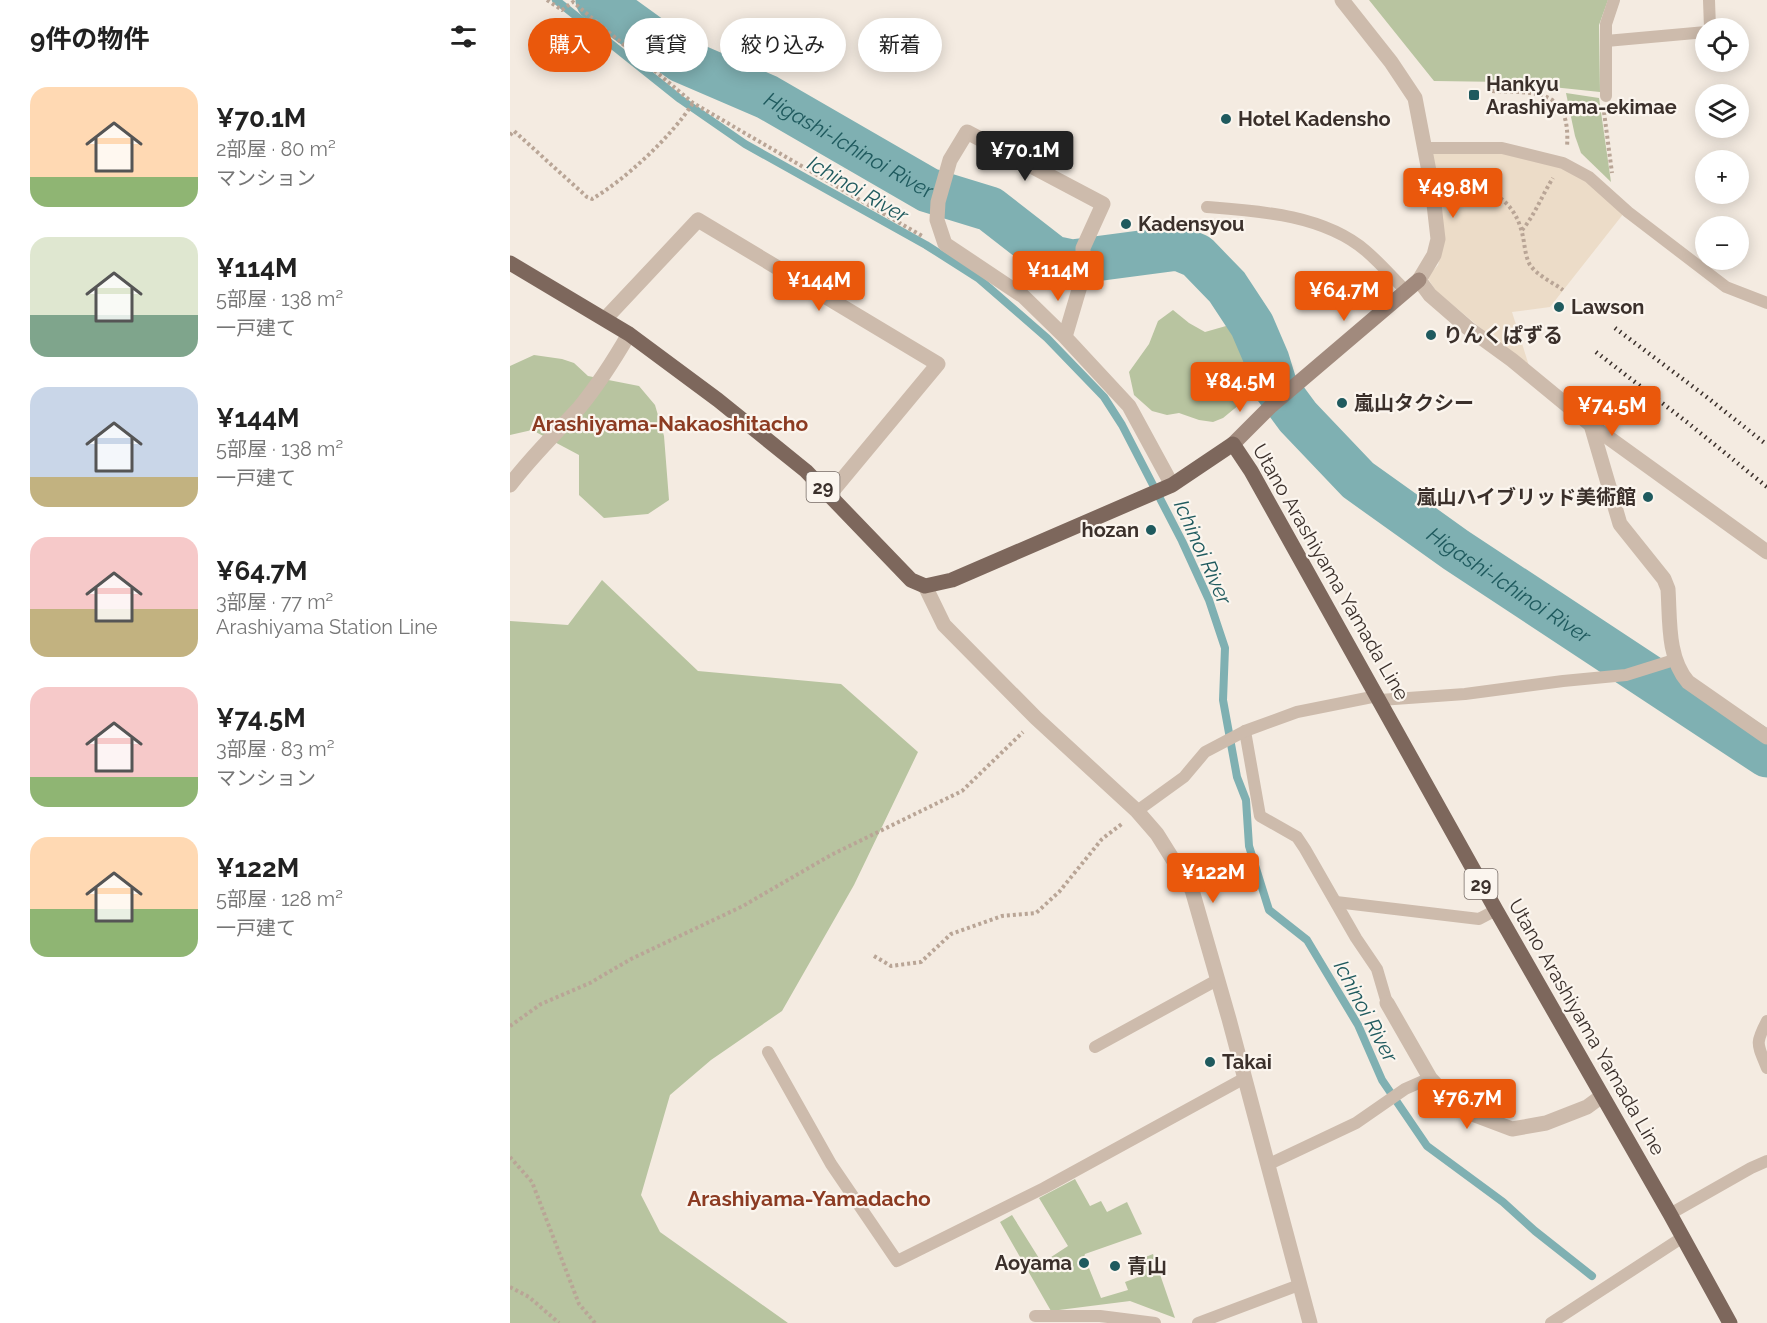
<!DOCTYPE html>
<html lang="ja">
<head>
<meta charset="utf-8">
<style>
	:root { --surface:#fff; --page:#f6f6f6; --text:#222; --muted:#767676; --accent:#ea580c }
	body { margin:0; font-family:Raleway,"Noto Sans JP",sans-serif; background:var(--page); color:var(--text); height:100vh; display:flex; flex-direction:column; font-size:22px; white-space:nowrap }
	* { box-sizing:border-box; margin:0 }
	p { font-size:20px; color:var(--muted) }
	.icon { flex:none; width:33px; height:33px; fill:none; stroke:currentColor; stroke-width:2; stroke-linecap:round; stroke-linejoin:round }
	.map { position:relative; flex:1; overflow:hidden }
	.panel { display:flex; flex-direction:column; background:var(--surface); width:510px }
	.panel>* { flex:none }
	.banner { position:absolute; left:18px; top:18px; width:570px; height:54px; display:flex; gap:12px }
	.controls { position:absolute; left:1185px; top:18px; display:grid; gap:12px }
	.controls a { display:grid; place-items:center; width:54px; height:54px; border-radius:50%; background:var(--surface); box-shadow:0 3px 15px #0003; font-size:30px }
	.price { position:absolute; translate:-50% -51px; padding:0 14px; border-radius:6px; background:var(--accent); color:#fff; font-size:20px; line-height:39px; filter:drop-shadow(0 2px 3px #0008) }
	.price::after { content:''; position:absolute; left:50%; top:36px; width:18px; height:14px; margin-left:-9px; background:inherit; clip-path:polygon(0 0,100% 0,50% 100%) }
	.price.selected { background:#222; color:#fff }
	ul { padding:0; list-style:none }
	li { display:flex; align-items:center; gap:18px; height:150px; padding:0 30px }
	li span { display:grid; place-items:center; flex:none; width:168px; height:120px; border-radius:18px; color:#555 }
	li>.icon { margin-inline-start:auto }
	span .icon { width:72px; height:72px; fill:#fffc; stroke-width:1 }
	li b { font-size:26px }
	h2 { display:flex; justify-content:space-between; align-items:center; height:72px; padding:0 30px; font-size:26px }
	.pill { padding:0 21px; border-radius:27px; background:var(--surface); box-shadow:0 3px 15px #0003; font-size:21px; line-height:54px }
	.pill.selected { background:var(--accent); color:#fff }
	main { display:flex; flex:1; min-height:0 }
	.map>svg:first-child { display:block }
	.green { fill:#b8c4a0 }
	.plaza { fill:#ecdcc8 }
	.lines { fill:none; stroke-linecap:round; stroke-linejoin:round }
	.stream { stroke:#7fb0b2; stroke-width:8 }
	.river { stroke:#7fb0b2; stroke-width:45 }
	.path { stroke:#b9a596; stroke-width:4; stroke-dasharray:3 3; stroke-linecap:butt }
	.lane { stroke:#cdbbac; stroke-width:12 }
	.street { stroke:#cdbbac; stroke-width:15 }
	.secondary { stroke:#a18a7d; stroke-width:15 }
	.primary { stroke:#7d675c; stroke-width:15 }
	.rail { stroke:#3b302b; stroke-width:4.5; stroke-dasharray:1.5 4.5; stroke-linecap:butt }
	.poi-dot { fill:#1f5a5e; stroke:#fbf5ee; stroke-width:2 }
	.labels { text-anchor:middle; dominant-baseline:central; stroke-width:4.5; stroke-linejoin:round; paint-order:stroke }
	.shield { fill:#fbf5ee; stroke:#756b66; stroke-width:1.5 }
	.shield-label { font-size:18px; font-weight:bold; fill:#3b302b }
	.poi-label { font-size:20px; font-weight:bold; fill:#3b302b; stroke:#fbf5ee; text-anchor:start }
	.street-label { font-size:20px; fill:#3b302b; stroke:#fbf5ee }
	.water-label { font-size:21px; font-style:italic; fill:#1f5a5e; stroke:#fbf5ee }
	.neighbourhood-label { font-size:21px; font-weight:bold; fill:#8c3b22; stroke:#fbf5ee }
</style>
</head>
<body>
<main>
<section class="panel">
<h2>9件の物件<svg class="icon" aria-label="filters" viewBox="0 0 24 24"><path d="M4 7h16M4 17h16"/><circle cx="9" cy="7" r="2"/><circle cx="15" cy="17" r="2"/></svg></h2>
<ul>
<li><span style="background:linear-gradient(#ffd9b3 75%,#8fb573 0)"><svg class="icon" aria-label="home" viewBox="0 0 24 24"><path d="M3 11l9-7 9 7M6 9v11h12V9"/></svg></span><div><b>¥70.1M</b><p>2部屋 · 80 m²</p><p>マンション</p></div></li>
<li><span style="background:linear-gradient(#dfe7d0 65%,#7fa58c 0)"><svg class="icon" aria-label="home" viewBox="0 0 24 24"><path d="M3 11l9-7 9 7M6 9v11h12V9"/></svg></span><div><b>¥114M</b><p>5部屋 · 138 m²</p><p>一戸建て</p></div></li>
<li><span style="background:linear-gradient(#c9d6e8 75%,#c2b280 0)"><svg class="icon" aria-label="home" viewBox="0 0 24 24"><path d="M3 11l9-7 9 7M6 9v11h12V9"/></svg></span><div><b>¥144M</b><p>5部屋 · 138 m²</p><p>一戸建て</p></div></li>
<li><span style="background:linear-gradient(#f6c9c9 60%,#c2b280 0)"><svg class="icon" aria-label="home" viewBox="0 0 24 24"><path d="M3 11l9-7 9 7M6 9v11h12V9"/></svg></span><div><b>¥64.7M</b><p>3部屋 · 77 m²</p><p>Arashiyama Station Line</p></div></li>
<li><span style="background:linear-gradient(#f6c9c9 75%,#8fb573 0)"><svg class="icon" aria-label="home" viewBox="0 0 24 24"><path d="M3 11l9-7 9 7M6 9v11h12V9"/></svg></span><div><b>¥74.5M</b><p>3部屋 · 83 m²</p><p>マンション</p></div></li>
<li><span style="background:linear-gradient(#ffd9b3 60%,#8fb573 0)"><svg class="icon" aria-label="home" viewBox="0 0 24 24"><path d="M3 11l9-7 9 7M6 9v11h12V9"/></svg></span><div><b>¥122M</b><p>5部屋 · 128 m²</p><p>一戸建て</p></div></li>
</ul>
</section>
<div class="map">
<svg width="1257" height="1323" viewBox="0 0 1257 1323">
	<rect width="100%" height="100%" fill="#f4ebe1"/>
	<g class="green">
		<polygon points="859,0 1098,0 1089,25 1090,92 996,82 924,81"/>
		<polygon points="1056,93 1089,98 1101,182 1071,153 1065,136"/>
		<polygon points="663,310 679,323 695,332 716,326 729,334 742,383 735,400 713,418 703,422 689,420 669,413 657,415 642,411 624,395 619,372 639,344 648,321"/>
		<polygon points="24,355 52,359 64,363 78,376 129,386 145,405 154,436 159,500 138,514 94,518 69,495 69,455 22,430 0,435 0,366"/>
		<polygon points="92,580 188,671 331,684 408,752 344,885 272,1011 201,1060 160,1095 131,1195 150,1232 278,1323 0,1323 0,621 58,625"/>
		<polygon points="565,1179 580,1206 591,1201 597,1212 617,1202 632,1234 575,1254 574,1257 568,1260 572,1270 579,1268 591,1298 618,1290 615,1282 634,1275 628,1260 643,1254 665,1318 620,1301 541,1311 490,1222 502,1215 532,1263 558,1246 529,1198"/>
	</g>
	<polygon class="plaza" points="918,151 989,151 1042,164 1079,181 1114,213 1040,307 1002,312 1020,369 926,291 917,277 928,265 932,250"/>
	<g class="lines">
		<polyline class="stream" points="46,0 170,99 235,144 416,245 468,278 537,338 594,397 612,425 672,541 699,600 715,648 713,700 727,777 736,800 739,846 759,910 797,940 848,1025 872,1080 917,1146 993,1202 1025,1231 1082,1276"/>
		<path class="river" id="s1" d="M 88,0 L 171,60 L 257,97 L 418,190 L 480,209 L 543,258 L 562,262 L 668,248 L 687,256 L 717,287 L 742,325 L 757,360 L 765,386 L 788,417 L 848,480 L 946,550 L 1257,755"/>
		<g class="path">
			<polyline points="37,0 52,10 63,2 183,103 412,236"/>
			<path d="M 982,91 C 1027,93 1061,88 1057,147"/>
			<polyline points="1094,112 1102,173"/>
			<path d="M 0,135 L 4,131 L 77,197 L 82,199 C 116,179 161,137 183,103"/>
			<path d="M 939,185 C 972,184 1001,195 1011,229 C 1015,241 1014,254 1020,265 C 1028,276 1042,282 1053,290"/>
			<path d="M 1012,230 C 1025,215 1032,195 1043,178"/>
			<polyline points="364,956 381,966 411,962 441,934 492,916 526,913 549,892 592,839 613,823"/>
			<polyline points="0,1026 31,1004 80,983 121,959 233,906 321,855 452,791 513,732"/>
			<polyline points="0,1157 22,1182 69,1304 85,1323"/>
			<polyline points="0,1287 19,1297 49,1323"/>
		</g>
		<g class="lane">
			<polyline points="1199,0 1200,28"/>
			<polyline points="1096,41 1196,32"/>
			<polyline points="1096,96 1096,24 1104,0"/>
			<polyline points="914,148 992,148 1053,163 1079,177 1118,212 1216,287 1257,303"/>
			<path d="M 697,207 C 750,211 814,215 856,251 C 870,263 883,278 896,291"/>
			<polyline points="870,700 955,694 1053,681 1116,675 1164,660"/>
			<polyline points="735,731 750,816 787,837 795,849 846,938 867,969 877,1003"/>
			<polyline points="627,811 674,777 695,752 735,731 787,712 867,696"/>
			<polyline points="826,902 969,919 986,910"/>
			<path d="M 1257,1021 C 1245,1044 1247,1043 1257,1068"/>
			<polyline points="585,1047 707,980"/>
			<polyline points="258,1052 321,1164 387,1261 534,1188 733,1079"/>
			<polyline points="757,1165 846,1123 895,1089 920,1078"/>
			<polyline points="1160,1214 1241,1168 1257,1161"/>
			<polyline points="525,1316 590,1316 645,1323"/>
			<polyline points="688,1323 789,1285"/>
			<polyline points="1041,1323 1173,1237"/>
		</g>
		<g class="street">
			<path d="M 832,0 L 881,62 L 905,98 L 922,187 L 928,239 L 924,255 L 909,280 L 920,295 L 958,328 L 1002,360 L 1081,425 L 1110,524 L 1154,579 L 1158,589 C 1160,619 1157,658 1178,682 L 1257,737"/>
			<polyline points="95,319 188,220 428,364 320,494"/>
			<polyline points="555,337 573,276 573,248 593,204 457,132 440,160 428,202 427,220 435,244 513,296 555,337 619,406 662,485"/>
			<polyline points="1081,425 1257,552"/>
			<path d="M 0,485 C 21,457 46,433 69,408 C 88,385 104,360 119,334"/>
			<polyline points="415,586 434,625 526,718 627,811 647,834 682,890 719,1019 800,1323"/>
			<polyline points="877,1003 920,1078 949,1109 1002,1129 1036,1123 1077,1107 1092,1096"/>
		</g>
		<polyline class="secondary" points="723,444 761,406 909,280"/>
		<polyline class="primary" points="0,263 119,334 208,400 296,471 401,580 415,586 442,580 662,485 723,444 741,471 986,910 1160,1214 1220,1323"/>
		<g class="rail">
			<polyline points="1105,328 1198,398 1257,445"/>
			<polyline points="1086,352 1178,423 1257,487"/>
		</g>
	</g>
	<g class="poi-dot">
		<rect x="958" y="89" width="12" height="12" rx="3"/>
		<circle cx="716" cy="119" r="6"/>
		<circle cx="616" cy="224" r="6"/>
		<circle cx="1049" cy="307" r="6"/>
		<circle cx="921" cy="335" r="6"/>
		<circle cx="832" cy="403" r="6"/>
		<circle cx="1138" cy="497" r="6"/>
		<circle cx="641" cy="530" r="6"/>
		<circle cx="700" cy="1062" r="6"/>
		<circle cx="574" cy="1263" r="6"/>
		<circle cx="605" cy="1266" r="6"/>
	</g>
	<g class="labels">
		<g class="shield">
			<rect x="296.5" y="472" width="33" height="30" rx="4.5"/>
			<rect x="954.5" y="869" width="33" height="30" rx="4.5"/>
		</g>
		<g class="shield-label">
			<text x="313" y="487">29</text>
			<text x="971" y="884">29</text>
		</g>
		<g class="poi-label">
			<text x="976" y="84">Hankyu<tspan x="976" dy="23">Arashiyama-ekimae</tspan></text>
			<text x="728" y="119">Hotel Kadensho</text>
			<text x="628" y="224">Kadensyou</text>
			<text x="1061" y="307">Lawson</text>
			<text x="933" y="335">りんくぱずる</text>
			<text x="844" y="403">嵐山タクシー</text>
			<text x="1126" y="497" text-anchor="end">嵐山ハイブリッド美術館</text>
			<text x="629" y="530" text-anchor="end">hozan</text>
			<text x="712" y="1062">Takai</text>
			<text x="562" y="1263" text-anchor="end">Aoyama</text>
			<text x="617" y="1266">青山</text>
		</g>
		<g class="street-label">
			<text transform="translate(821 572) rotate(60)">Utano Arashiyama Yamada Line</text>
			<text transform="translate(1077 1027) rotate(60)">Utano Arashiyama Yamada Line</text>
		</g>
		<g class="water-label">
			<text stroke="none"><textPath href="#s1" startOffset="291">Higashi-Ichinoi River</textPath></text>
			<text transform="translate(348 189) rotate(30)">Ichinoi River</text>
			<text transform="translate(693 552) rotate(66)">Ichinoi River</text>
			<text stroke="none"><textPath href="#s1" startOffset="1137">Higashi-Ichinoi River</textPath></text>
			<text transform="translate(856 1011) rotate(62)">Ichinoi River</text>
		</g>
		<g class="neighbourhood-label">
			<text x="160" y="423">Arashiyama-Nakaoshitacho</text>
			<text x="299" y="1198">Arashiyama-Yamadacho</text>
		</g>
	</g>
</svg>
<div class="controls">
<a><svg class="icon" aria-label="locate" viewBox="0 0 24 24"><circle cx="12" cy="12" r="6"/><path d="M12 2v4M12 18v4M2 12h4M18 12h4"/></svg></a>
<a><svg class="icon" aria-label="layers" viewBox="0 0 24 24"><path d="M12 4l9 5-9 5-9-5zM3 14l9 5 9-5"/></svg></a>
<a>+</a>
<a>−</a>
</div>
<b class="price selected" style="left:515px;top:182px">¥70.1M</b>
<b class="price" style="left:943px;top:219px">¥49.8M</b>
<b class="price" style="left:548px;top:302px">¥114M</b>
<b class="price" style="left:309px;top:312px">¥144M</b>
<b class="price" style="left:834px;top:322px">¥64.7M</b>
<b class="price" style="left:730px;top:413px">¥84.5M</b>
<b class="price" style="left:1102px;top:437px">¥74.5M</b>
<b class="price" style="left:703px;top:904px">¥122M</b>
<b class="price" style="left:957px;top:1130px">¥76.7M</b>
<div class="banner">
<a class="pill selected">購入</a>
<a class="pill">賃貸</a>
<a class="pill">絞り込み</a>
<a class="pill">新着</a>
</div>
</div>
</main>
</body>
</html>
